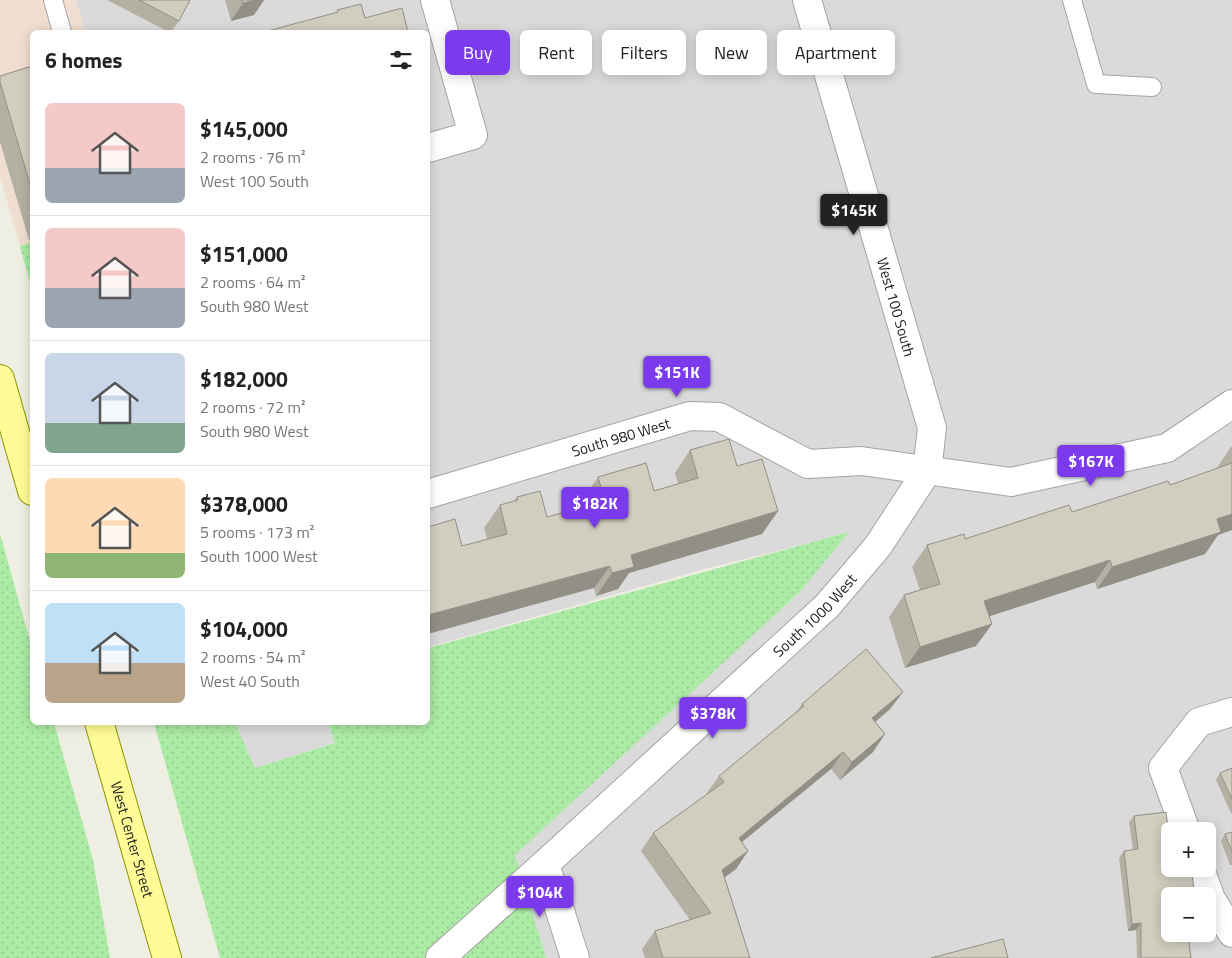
<!DOCTYPE html>
<html lang="en">
<head>
<meta charset="utf-8">
<style>
	:root { --surface:#fff; --page:#f2f2f2; --text:#222; --muted:#767676; --line:#e0e0e0; --accent:#7c3aed }
	body { margin:0; font-family:"Titillium Web",sans-serif; background:var(--page); color:var(--text); height:100vh; display:flex; flex-direction:column; font-size:19px; white-space:nowrap }
	* { box-sizing:border-box; margin:0 }
	p { font-size:16px; color:var(--muted) }
	.icon { flex:none; width:28px; height:28px; fill:none; stroke:currentColor; stroke-width:2; stroke-linecap:round; stroke-linejoin:round }
	.map { position:relative; flex:1; overflow:hidden }
	.details { position:absolute; left:30px; top:30px; width:400px; height:695px; display:flex; flex-direction:column; background:var(--surface); border-radius:8px; box-shadow:0 2px 12px #0003 }
	.details>* { flex:none }
	.banner { position:absolute; left:445px; top:30px; width:475px; height:45px; display:flex; gap:10px }
	.tools { position:absolute; left:1161px; top:822px; display:grid; gap:10px }
	.tools a { display:grid; place-items:center; width:55px; height:55px; border-radius:8px; background:var(--surface); box-shadow:0 2px 12px #0003; font-size:25px }
	.price { position:absolute; translate:-50% -42px; padding:0 11px; border-radius:5px; background:var(--accent); color:#fff; font-size:16px; line-height:32px; filter:drop-shadow(0 1px 2px #0008) }
	.price::after { content:''; position:absolute; left:50%; top:30px; width:15px; height:11px; margin-left:-8px; background:inherit; clip-path:polygon(0 0,100% 0,50% 100%) }
	.price.active { background:#222; color:#fff }
	ul { padding:0; list-style:none }
	li { display:flex; align-items:center; gap:15px; height:125px; padding:0 15px }
	li+li { border-top:1px solid var(--line) }
	li span { display:grid; place-items:center; flex:none; width:140px; height:100px; border-radius:8px; color:#555 }
	li>.icon { margin-inline-start:auto }
	span .icon { width:60px; height:60px; fill:#fffc; stroke-width:1 }
	li b { font-size:21px }
	h2 { display:flex; justify-content:space-between; align-items:center; height:60px; padding:0 15px; font-size:21px }
	.tag { padding:0 18px; border-radius:8px; background:var(--surface); box-shadow:0 2px 12px #0003; font-size:18px; line-height:45px }
	.tag.active { background:var(--accent); color:#fff }
	.map>svg:first-child { display:block }
	.residential { fill:#dbdada; fill-rule:evenodd }
	.commercial { fill:#f0ded0 }
	.grass { fill:url(#grass-dots) }
	.lines { fill:none; stroke-linecap:round; stroke-linejoin:round }
	.service-casing { stroke:#a4a4a4; stroke-width:20 }
	.minor-casing { stroke:#a4a4a4; stroke-width:30 }
	.primary-casing { stroke:#8b9600; stroke-width:30 }
	.service { stroke:#fff; stroke-width:18 }
	.minor { stroke:#fff; stroke-width:28 }
	.primary { stroke:#fffc97; stroke-width:28 }
	.wall { fill:#b4b1a4 }
	.shaded-wall { fill:#929086 }
	.building { fill:#d1cebf; stroke:#929086 }
	.labels { text-anchor:middle; dominant-baseline:central; stroke-width:4; stroke-linejoin:round; paint-order:stroke }
	.street-label { font-size:15px; fill:#1d1d1d; stroke:#fff }
</style>
</head>
<body>
<div class="map">
<svg width="1232" height="958" viewBox="0 0 1232 958">
	<defs>
		<pattern id="grass-dots" width="8" height="8" patternUnits="userSpaceOnUse" patternTransform="scale(1.25)"><rect width="8" height="8" fill="#aceba5"/><path d="M2 2h.1M6 6h.1" fill="none" stroke="#94c98e" stroke-width="1.8" stroke-linecap="round"/></pattern>
	</defs>
	<rect width="100%" height="100%" fill="#eeefe2"/>
	<g class="residential">
		<path d="M 76,0 L 1232,0 L 1232,958 L 546,958 L 514,855 L 800,592 L 848,533 L 705,569 L 428,647 L 428,32 L 85,32 ZM 1170,831 L 1208,831 L 1208,869 L 1170,869 ZM 1170,896 L 1208,896 L 1208,934 L 1170,934 Z"/>
		<polygon points="235,723 328,723 335,743 255,768"/>
	</g>
	<polygon class="commercial" points="0,0 76,0 85,32 32,32 32,242 20,246 0,177"/>
	<g class="grass">
		<polygon points="32,242 32,291 20,246"/>
		<polygon points="849,532 800,592 515,855 546,958 220,958 154,723 235,723 255,768 335,743 328,723 428,722 428,648"/>
		<polygon points="0,534 32,648 32,722 54,723 93,860 110,958 0,958"/>
	</g>
	<g class="lines">
		<g class="service-casing">
			<g id="service">
				<polyline points="53,0 62,32"/>
				<polyline points="1072,0 1096,84 1152,87"/>
			</g>
		</g>
		<g class="minor-casing">
			<g id="minor">
				<polyline points="428,148 473,135 435,0"/>
				<path id="s1" d="M 428,494 L 690,416 L 719,417 L 808,464 L 861,461 L 1011,482 L 1167,448 L 1232,404"/>
				<polyline points="1186,831 1163,768 1199,722 1232,712"/>
				<polyline points="545,864 575,958"/>
				<polyline points="1200,869 1211,899 1232,933"/>
				<path id="s2" d="M 440,958 L 545,864 L 827,606 L 878,546 L 927,471 L 932,428 L 807,0"/>
			</g>
		</g>
		<g class="primary-casing">
			<g id="primary">
				<polyline points="0,379 32,491"/>
				<path id="s3" d="M 99,722 L 167,958"/>
			</g>
		</g>
		<use href="#service" class="service"/>
		<use href="#minor" class="minor"/>
		<use href="#primary" class="primary"/>
	</g>
	<g class="wall">
		<polygon points="107,0 190,0 179,21 171,32 169,32"/>
		<polygon points="225,0 264,0 254,15 231,21"/>
		<polygon points="32,66 32,239 29,240 0,142 0,76"/>
		<polygon points="1231,447 1232,447 1232,530 1218,535 1205,554 1097,589 1095,582 989,616 992,624 976,646 905,668 889,617 904,595 920,590 912,567 927,545 965,539 1072,512 1170,485 1216,469"/>
		<polygon points="690,450 737,466 778,511 762,534 629,573 618,589 596,596 594,588 462,546 487,539 484,528 500,505 514,501 517,497 547,517 584,507 582,500 598,477 654,491 678,484 675,473"/>
		<polygon points="903,692 890,709 875,722 873,752 840,780 831,769 742,842 748,851 736,869 725,877 750,958 645,958 642,949 655,931 690,920 641,851 653,833 707,795 706,794 719,776 797,711 802,704"/>
		<polygon points="1232,768 1232,813 1231,813 1216,780 1220,773"/>
		<polygon points="1134,816 1170,896 1191,958 1137,958 1136,930 1128,931 1119,858 1124,851 1133,850 1129,822"/>
		<polygon points="1232,832 1232,865 1230,865 1221,841 1225,834"/>
	</g>
	<g class="shaded-wall">
		<polygon points="255,0 264,0 254,15 231,21 243,3"/>
		<polygon points="778,511 762,534 629,573 618,589 596,596 612,573 631,555"/>
		<polygon points="1232,514 1232,530 1218,535 1205,554 1097,589 1112,567 1217,519"/>
		<polygon points="1110,560 1095,582 969,623 984,601"/>
		<polygon points="610,566 594,588 428,634 428,615"/>
		<polygon points="992,624 976,646 905,668 920,647"/>
		<polygon points="903,692 890,709 859,736 872,718"/>
		<polygon points="885,734 873,752 840,780 852,762"/>
		<polygon points="843,752 831,769 726,855 739,838"/>
		<polygon points="748,851 736,869 710,888 722,870"/>
		<polygon points="1141,923 1136,930 1128,931 1132,924"/>
	</g>
	<g class="building">
		<polygon points="139,0 190,0 179,21"/>
		<polygon points="242,0 255,0 243,3"/>
		<polygon points="361,4 365,18 402,8 408,32 264,32 338,12 337,10"/>
		<polygon points="32,66 32,191 0,82 0,76"/>
		<polygon points="729,439 737,466 762,459 778,511 631,555 634,567 612,573 610,566 428,615 428,527 455,519 462,546 507,534 500,505 518,500 517,497 540,491 547,517 605,501 598,477 646,463 654,491 698,478 690,450"/>
		<polygon points="1232,463 1232,514 1217,519 1221,532 1112,567 1110,560 984,601 992,624 920,647 904,595 940,584 927,545 964,534 965,539 1069,505 1072,512 1168,481 1170,485"/>
		<polygon points="866,649 903,692 872,718 885,734 852,762 843,752 739,838 748,851 722,870 750,958 663,958 655,931 711,913 653,833 724,782 719,776 804,706 802,704"/>
		<polygon points="1232,768 1232,799 1220,773"/>
		<polygon points="1166,812 1170,843 1170,869 1190,869 1192,875 1195,896 1170,896 1170,934 1188,934 1191,958 1141,958 1141,923 1132,924 1124,851 1138,849 1134,816"/>
		<polygon points="1232,832 1232,852 1225,834"/>
		<polygon points="1003,939 1008,958 931,958"/>
	</g>
	<g class="labels">
		<g class="street-label">
			<text transform="translate(896 307) rotate(74)">West 100 South</text>
			<text stroke="none"><textPath href="#s1" startOffset="201">South 980 West</textPath></text>
			<text stroke="none"><textPath href="#s2" startOffset="508">South 1000 West</textPath></text>
			<text stroke="none"><textPath href="#s3" startOffset="122">West Center Street</textPath></text>
		</g>
	</g>
</svg>
<div class="tools">
<a>+</a>
<a>−</a>
</div>
<b class="price active" style="left:854px;top:236px">$145K</b>
<b class="price" style="left:677px;top:398px">$151K</b>
<b class="price" style="left:1091px;top:487px">$167K</b>
<b class="price" style="left:595px;top:529px">$182K</b>
<b class="price" style="left:713px;top:739px">$378K</b>
<b class="price" style="left:540px;top:918px">$104K</b>
<div class="banner">
<a class="tag active">Buy</a>
<a class="tag">Rent</a>
<a class="tag">Filters</a>
<a class="tag">New</a>
<a class="tag">Apartment</a>
</div>
<section class="details">
<h2>6 homes<svg class="icon" aria-label="filters" viewBox="0 0 24 24"><path d="M4 7h16M4 17h16"/><circle cx="9" cy="7" r="2"/><circle cx="15" cy="17" r="2"/></svg></h2>
<ul>
<li><span style="background:linear-gradient(#f6c9c9 65%,#9aa5b1 0)"><svg class="icon" aria-label="home" viewBox="0 0 24 24"><path d="M3 11l9-7 9 7M6 9v11h12V9"/></svg></span><div><b>$145,000</b><p>2 rooms · 76 m²</p><p>West 100 South</p></div></li>
<li><span style="background:linear-gradient(#f6c9c9 60%,#9aa5b1 0)"><svg class="icon" aria-label="home" viewBox="0 0 24 24"><path d="M3 11l9-7 9 7M6 9v11h12V9"/></svg></span><div><b>$151,000</b><p>2 rooms · 64 m²</p><p>South 980 West</p></div></li>
<li><span style="background:linear-gradient(#c9d6e8 70%,#7fa58c 0)"><svg class="icon" aria-label="home" viewBox="0 0 24 24"><path d="M3 11l9-7 9 7M6 9v11h12V9"/></svg></span><div><b>$182,000</b><p>2 rooms · 72 m²</p><p>South 980 West</p></div></li>
<li><span style="background:linear-gradient(#ffd9b3 75%,#8fb573 0)"><svg class="icon" aria-label="home" viewBox="0 0 24 24"><path d="M3 11l9-7 9 7M6 9v11h12V9"/></svg></span><div><b>$378,000</b><p>5 rooms · 173 m²</p><p>South 1000 West</p></div></li>
<li><span style="background:linear-gradient(#bfe0f5 60%,#b9a48a 0)"><svg class="icon" aria-label="home" viewBox="0 0 24 24"><path d="M3 11l9-7 9 7M6 9v11h12V9"/></svg></span><div><b>$104,000</b><p>2 rooms · 54 m²</p><p>West 40 South</p></div></li>
</ul>
</section>
</div>
</body>
</html>
